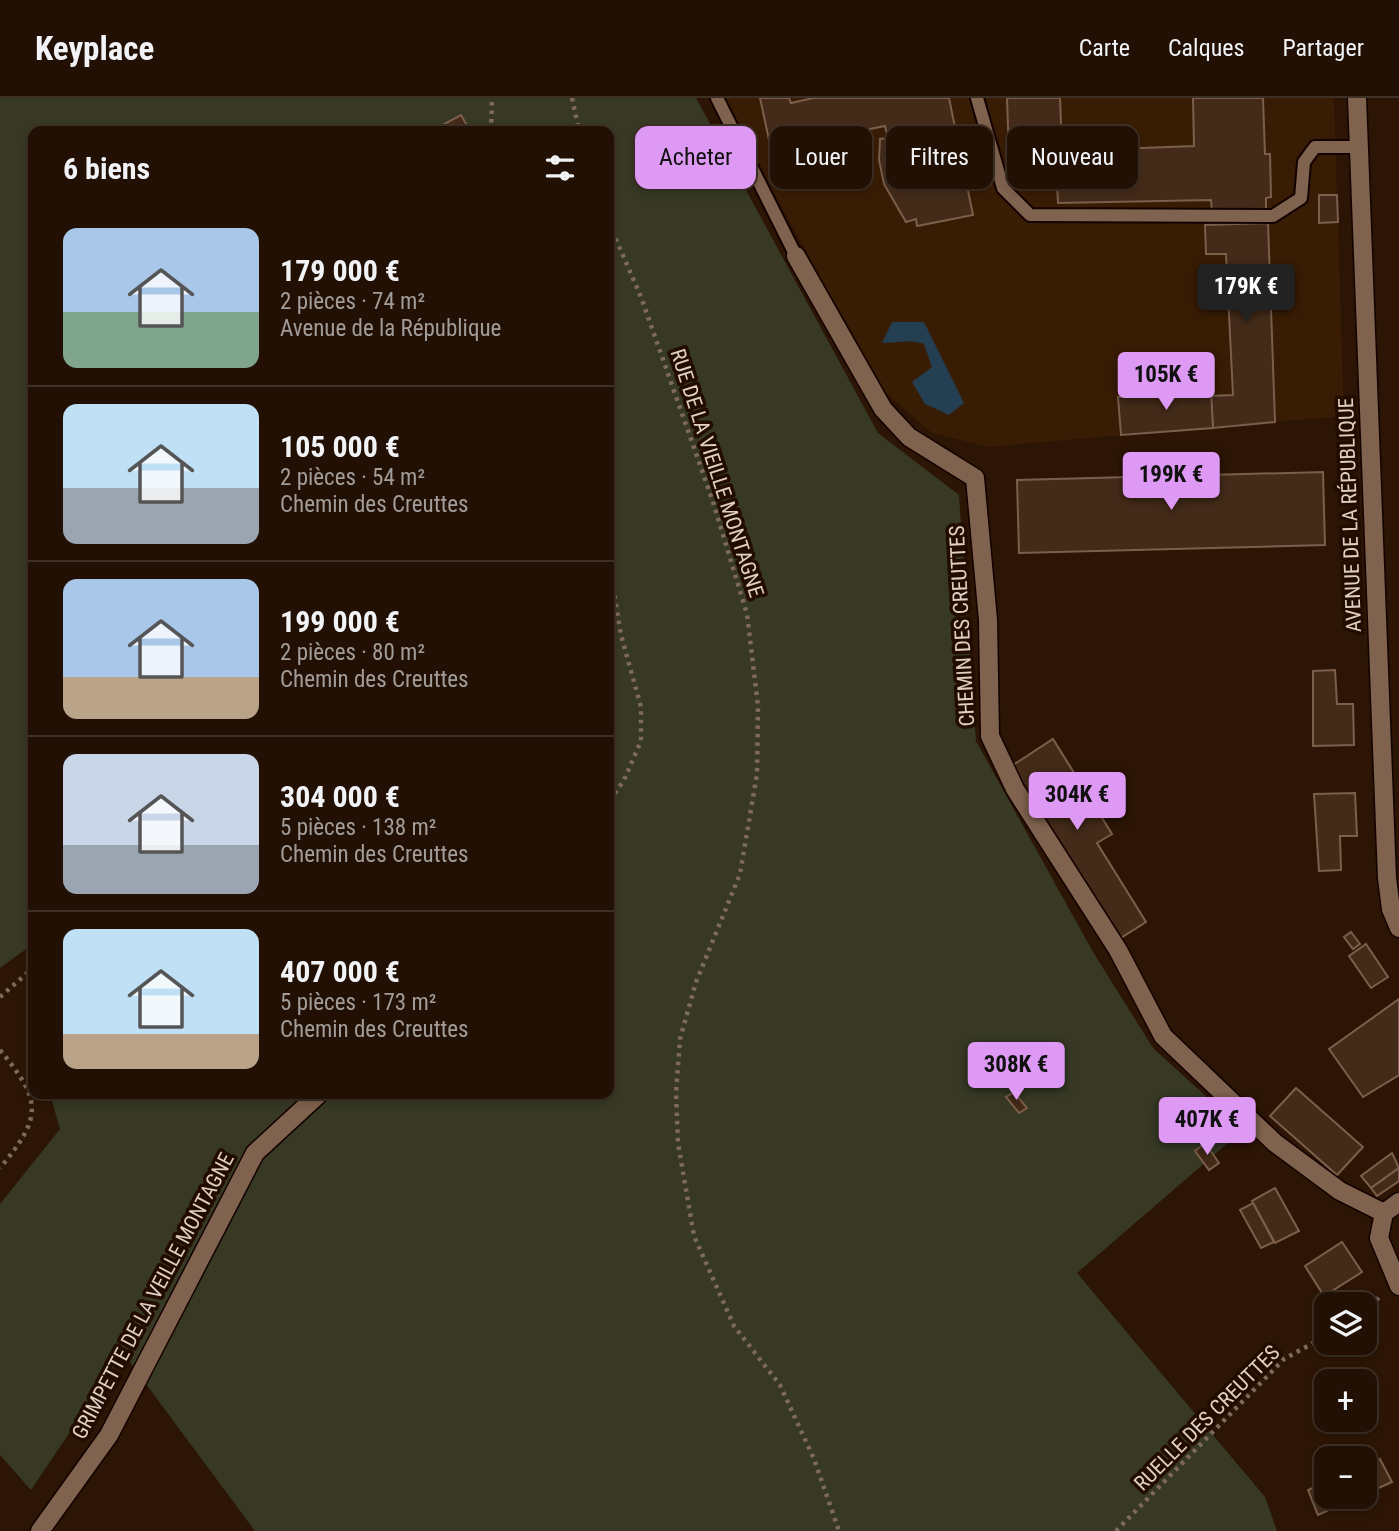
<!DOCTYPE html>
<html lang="fr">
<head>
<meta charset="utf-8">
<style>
	:root { --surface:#211003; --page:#29190d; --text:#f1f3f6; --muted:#a29d9a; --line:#3e3025; --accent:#dd99f3 }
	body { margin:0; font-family:"Roboto Condensed",sans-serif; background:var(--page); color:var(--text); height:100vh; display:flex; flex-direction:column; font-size:26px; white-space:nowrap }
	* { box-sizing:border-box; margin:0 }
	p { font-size:23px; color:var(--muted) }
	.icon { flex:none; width:38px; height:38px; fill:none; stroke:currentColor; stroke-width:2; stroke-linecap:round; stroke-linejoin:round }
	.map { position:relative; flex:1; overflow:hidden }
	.panel { position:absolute; left:28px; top:28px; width:586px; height:973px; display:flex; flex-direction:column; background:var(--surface); border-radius:14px; box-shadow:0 4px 10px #0003,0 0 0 2px var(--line) }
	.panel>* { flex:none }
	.top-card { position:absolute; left:635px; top:28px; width:658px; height:63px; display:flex; gap:14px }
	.tools { position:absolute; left:1314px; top:1194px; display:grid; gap:14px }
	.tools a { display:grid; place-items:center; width:63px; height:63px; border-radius:14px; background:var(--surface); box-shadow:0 4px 10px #0003,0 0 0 2px var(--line); font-size:35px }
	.price { position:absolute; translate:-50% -60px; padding:0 16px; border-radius:7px; background:var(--accent); color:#111; font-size:23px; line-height:46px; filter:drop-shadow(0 2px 4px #0008) }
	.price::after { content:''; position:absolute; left:50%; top:42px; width:21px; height:16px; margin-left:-10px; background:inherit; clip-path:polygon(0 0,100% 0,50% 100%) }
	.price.current { background:#222; color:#fff }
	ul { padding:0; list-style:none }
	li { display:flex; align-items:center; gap:21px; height:175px; padding:0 35px }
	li+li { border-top:2px solid var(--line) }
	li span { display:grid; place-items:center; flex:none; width:196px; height:140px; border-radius:14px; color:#555 }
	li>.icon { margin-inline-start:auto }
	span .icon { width:84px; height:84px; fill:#fffc; stroke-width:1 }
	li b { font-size:30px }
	h2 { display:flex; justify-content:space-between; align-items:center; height:84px; padding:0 35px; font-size:30px }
	.pill { padding:0 24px; border-radius:14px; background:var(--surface); box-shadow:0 4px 10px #0003,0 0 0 2px var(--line); font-size:24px; line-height:63px }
	.pill.current { background:var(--accent); color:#111 }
	header { display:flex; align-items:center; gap:42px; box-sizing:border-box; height:98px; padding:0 35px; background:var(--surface); border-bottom:2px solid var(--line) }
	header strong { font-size:33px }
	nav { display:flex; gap:38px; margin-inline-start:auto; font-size:24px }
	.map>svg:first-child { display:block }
	.built { fill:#391c04 }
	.green { fill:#373925 }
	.water { fill:#243e52 }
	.building { fill:#442b19; stroke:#7c5f4b; stroke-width:2 }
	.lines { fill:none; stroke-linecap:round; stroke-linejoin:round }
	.service-casing { stroke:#130200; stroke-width:16 }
	.minor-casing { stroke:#130200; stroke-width:21 }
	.path { stroke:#7e6a5c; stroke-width:4.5; stroke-dasharray:3.5 5; stroke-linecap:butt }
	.service { stroke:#80634f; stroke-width:12 }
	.minor { stroke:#80634f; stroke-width:18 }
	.labels { text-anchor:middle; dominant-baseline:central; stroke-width:7; stroke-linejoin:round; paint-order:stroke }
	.street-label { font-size:21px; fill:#e0cfc4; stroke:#220c00 }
</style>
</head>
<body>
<header>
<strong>Keyplace</strong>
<nav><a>Carte</a><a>Calques</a><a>Partager</a></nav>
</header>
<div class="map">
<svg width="1399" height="1433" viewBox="0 0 1399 1433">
	<rect width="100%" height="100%" fill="#2c1504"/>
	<polygon class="built" points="720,0 1334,0 1337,97 1319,97 1320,125 1338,124 1344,318 988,349 932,335 886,295"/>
	<polygon class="green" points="0,0 696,0 878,335 959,397 976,643 1093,854 1153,950 1243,1032 1077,1175 1265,1399 1277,1433 255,1433 123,1255 31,1392 0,1357 0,1106 60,1031 50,996 609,996 609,33 33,33 33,846 0,870"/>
	<path class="water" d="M 892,224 L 924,224 L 964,305 L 949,317 L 925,306 L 912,284 L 932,269 L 924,246 C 910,241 896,245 882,245 Z"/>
	<g class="building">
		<polygon points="760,0 789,0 791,5 813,0 949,0 973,117 917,128 916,121 906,124 884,86 879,62 880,41 888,40 885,28 771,51"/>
		<polygon points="1007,0 1060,0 1062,53 1194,48 1193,0 1263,0 1265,56 1270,56 1271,99 1266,100 1266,111 1212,113 1211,102 1058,105 1057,86 1042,87 1028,74 1028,59 1009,60"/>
		<polygon points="461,17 470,33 438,33 437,30"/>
		<polygon points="1319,97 1337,97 1338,124 1319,125"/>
		<polygon points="1268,125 1275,324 1213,330 1211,298 1233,297 1226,156 1206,156 1205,127"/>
		<polygon points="1211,292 1213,330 1121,337 1118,299"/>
		<polygon points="1323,374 1325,447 1019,455 1017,382"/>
		<polygon points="1335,572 1337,606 1353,606 1354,647 1313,648 1313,573"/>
		<polygon points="1053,641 1112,736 1097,745 1146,824 1119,841 1010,669"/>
		<polygon points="1355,695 1357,738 1340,738 1341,772 1319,773 1314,696"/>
		<polygon points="1351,834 1360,846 1353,851 1344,839"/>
		<polygon points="1366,846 1388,879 1371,890 1349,858"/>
		<polygon points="1399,901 1399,977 1363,999 1329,951"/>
		<polygon points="1296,990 1363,1049 1337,1077 1270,1018"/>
		<polygon points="1014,994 1027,1010 1019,1015 1006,999"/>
		<polygon points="1205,1045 1219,1065 1209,1072 1195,1053"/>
		<polygon points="1392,1055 1399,1070 1371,1090 1361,1078"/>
		<polygon points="1399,1070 1399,1083 1377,1098 1371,1090"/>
		<polygon points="1275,1090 1299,1133 1275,1145 1252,1103"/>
		<polygon points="1253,1105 1274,1144 1261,1150 1240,1112"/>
		<polygon points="1342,1144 1362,1174 1324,1198 1305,1168"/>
		<polygon points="1380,1361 1392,1384 1365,1396 1365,1367"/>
		<polygon points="1326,1384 1326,1398 1360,1398 1318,1417 1308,1392"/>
	</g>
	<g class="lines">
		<g class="service-casing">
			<g id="service">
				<polyline points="717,0 796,158"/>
				<polyline points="977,0 1003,90 1030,117 1273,118 1301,100 1304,64 1315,49 1359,49"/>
			</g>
		</g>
		<g class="minor-casing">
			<g id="minor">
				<polyline points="1357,0 1387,780 1391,811 1399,830"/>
				<polyline points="796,158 883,311 909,339 975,380 988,522 990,638 1015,691 1118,852 1163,938 1275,1045 1340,1093 1384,1115"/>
				<polyline points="1399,1104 1384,1115 1379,1140 1399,1188"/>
				<polyline points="40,1433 109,1337 255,1055 319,996"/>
			</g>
		</g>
		<g class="path">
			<polyline points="572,0 579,33"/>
			<polyline points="491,33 492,0"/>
			<polyline points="609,125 641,199 713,404 747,516 758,608 757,676 740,776 696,884 680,941 676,995 678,1045 694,1138 734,1228 780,1287 814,1361 839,1433"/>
			<polyline points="609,464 621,537 641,609 641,643 624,682 609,704"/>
			<polyline points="0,899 33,870"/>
			<path d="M 0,952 C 42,1003 43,1018 0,1070"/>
			<polyline points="1365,1215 1380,1198"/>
			<polyline points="1116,1433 1284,1261 1326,1238"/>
		</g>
		<use href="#service" class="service"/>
		<use href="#minor" class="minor"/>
	</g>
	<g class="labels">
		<g class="street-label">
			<text transform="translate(717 375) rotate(72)">RUE DE LA VIEILLE MONTAGNE</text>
			<text transform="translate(1350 417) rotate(-92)">AVENUE DE LA RÉPUBLIQUE</text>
			<text transform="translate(962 528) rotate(-93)">CHEMIN DES CREUTTES</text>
			<text transform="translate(153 1198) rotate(-62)">GRIMPETTE DE LA VEILLE MONTAGNE</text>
			<text transform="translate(1207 1320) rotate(-45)">RUELLE DES CREUTTES</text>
		</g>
	</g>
</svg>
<div class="tools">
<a><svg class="icon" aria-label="layers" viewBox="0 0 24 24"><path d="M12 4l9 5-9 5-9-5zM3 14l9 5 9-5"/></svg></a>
<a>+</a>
<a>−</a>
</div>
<b class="price current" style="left:1246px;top:226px">179K €</b>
<b class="price" style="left:1166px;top:314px">105K €</b>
<b class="price" style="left:1171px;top:414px">199K €</b>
<b class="price" style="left:1077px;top:734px">304K €</b>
<b class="price" style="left:1016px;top:1004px">308K €</b>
<b class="price" style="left:1207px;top:1059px">407K €</b>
<div class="top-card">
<a class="pill current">Acheter</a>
<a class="pill">Louer</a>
<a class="pill">Filtres</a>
<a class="pill">Nouveau</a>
</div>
<section class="panel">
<h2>6 biens<svg class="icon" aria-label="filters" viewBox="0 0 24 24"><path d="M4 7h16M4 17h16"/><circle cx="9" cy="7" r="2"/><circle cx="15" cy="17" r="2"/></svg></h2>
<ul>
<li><span style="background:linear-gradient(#a9c7e8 60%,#7fa58c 0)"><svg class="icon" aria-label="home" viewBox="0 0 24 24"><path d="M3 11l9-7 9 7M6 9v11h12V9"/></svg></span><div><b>179 000 €</b><p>2 pièces · 74 m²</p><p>Avenue de la République</p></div></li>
<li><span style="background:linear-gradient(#bfe0f5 60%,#9aa5b1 0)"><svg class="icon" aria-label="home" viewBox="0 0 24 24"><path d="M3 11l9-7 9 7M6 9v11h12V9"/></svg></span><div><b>105 000 €</b><p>2 pièces · 54 m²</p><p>Chemin des Creuttes</p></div></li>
<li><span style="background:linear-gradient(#a9c7e8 70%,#b9a48a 0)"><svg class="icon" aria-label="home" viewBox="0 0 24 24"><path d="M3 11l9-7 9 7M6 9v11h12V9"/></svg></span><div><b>199 000 €</b><p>2 pièces · 80 m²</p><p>Chemin des Creuttes</p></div></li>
<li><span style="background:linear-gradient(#c9d6e8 65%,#9aa5b1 0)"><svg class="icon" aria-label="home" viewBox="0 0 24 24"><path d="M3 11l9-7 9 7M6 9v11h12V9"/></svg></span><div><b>304 000 €</b><p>5 pièces · 138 m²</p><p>Chemin des Creuttes</p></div></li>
<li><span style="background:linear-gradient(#bfe0f5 75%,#b9a48a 0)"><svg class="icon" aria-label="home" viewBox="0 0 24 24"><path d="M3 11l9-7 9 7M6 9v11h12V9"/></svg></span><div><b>407 000 €</b><p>5 pièces · 173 m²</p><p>Chemin des Creuttes</p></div></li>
</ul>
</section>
</div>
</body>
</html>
